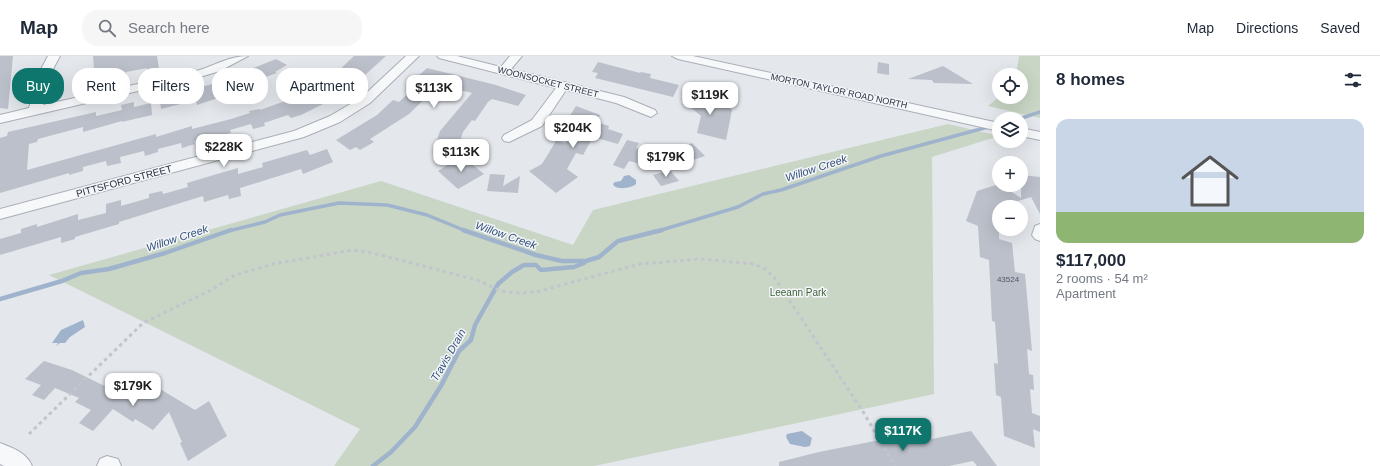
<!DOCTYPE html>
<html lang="en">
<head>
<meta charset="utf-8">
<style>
	:root { --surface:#fff; --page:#f6f6f7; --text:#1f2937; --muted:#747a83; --line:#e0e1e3; --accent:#0f766e }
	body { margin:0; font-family:Arial,sans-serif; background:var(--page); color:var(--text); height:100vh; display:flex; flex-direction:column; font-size:15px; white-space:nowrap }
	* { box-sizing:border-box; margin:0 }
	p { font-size:13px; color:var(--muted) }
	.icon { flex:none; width:22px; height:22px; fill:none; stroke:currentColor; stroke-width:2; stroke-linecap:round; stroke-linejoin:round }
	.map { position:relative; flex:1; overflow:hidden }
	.sheet { display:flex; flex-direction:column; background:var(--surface); width:340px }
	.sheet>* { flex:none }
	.guide { position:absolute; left:12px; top:12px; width:380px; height:36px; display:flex; gap:8px }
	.controls { position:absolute; left:992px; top:12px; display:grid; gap:8px }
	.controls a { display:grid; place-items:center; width:36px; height:36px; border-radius:50%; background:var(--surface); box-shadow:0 4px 16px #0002; font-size:20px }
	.price { position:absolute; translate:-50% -34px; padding:0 9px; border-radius:8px; background:#fff; color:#222; font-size:13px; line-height:26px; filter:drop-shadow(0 1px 2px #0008) }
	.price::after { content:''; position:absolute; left:50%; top:24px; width:12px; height:9px; margin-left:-6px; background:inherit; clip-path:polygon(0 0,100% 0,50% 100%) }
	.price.on { background:var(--accent); color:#fff }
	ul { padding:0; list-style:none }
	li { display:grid; align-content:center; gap:8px; height:212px; padding:0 16px }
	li+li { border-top:1px solid var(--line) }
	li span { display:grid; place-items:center; height:124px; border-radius:12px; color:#555 }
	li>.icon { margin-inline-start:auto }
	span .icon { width:72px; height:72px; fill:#fffc; stroke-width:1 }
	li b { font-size:17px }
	h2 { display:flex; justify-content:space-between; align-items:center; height:48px; padding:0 16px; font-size:17px }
	.pill { padding:0 14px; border-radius:16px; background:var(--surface); box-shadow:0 4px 16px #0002; font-size:14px; line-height:36px }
	.pill.on { background:var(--accent); color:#fff }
	header { display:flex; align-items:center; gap:24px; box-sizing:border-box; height:56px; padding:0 20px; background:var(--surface); border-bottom:1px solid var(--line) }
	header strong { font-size:19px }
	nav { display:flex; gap:22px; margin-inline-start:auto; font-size:14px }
	.search { width:280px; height:36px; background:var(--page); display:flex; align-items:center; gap:10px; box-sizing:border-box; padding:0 14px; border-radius:16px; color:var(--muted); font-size:15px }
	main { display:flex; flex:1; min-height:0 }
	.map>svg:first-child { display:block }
	.green { fill:#c9d6c5 }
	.water { fill:#9fb4cc }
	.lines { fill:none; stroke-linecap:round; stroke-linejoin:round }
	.stream-far1 { stroke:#9fb4cc; stroke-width:3.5 }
	.stream { stroke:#9fb4cc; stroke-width:4.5 }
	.building { fill:#bbc0ca }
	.minor-casing { stroke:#a9aeb7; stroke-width:2 }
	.path { stroke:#c2c5cb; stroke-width:3; stroke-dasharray:3.5 3.5; stroke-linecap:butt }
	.minor { fill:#f7f8fa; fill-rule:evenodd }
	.labels { text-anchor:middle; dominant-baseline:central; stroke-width:3; stroke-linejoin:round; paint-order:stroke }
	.number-label { font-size:8px; fill:#4f5766 }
	.far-street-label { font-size:9px; fill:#2b3445; stroke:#f4f6f9 }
	.street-label { font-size:10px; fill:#2b3445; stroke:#f4f6f9 }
	.park-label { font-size:10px; fill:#3f6138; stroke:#f4f6f9 }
	.water-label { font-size:11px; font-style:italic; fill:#34527a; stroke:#f4f6f9 }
</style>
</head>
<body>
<header>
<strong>Map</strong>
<div class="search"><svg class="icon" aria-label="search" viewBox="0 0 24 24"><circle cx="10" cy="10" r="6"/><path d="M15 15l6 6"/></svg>Search here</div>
<nav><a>Map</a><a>Directions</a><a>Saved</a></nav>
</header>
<main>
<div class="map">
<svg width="1040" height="410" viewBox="0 0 1040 410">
	<rect width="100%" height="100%" fill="#e4e7ec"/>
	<g class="green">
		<polygon points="1019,0 1040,0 1040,62 988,50 999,41 1021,41 1021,19 1016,19"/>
		<polygon points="948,68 999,80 932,101 934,338 594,410 334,410 360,373 49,219 381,125 573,189 593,154"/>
	</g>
	<g class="water">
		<path d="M 629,119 L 636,124 L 636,128 C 631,132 620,134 614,130 L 613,128 L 615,126 L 621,125 L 624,120 Z"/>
		<polygon points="83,264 85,271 70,281 65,287 60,287 56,290 58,287 52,287 61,274"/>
		<polygon points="802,375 812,382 810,390 805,391 790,388 786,381 787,378"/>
	</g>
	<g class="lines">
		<g class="stream-far1">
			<polyline points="1019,63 1040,56"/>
			<polyline points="228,175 265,166 280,159 339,147 387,149 427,159 466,175"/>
			<polyline points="658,175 738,151 763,138 781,134 881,100 999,68"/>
		</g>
		<g class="stream">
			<polyline points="463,174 536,199 562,205 586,205 599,201 618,185 662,174"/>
			<polyline points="0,243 62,225 81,217 109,213 165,197 231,174"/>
			<polyline points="373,410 391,396 415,371 442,328 459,295 471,284 475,269 498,228 512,216 524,209 536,209 541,214 574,211 584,207"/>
		</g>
	</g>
	<g class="building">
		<polygon points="0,0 13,0 8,53 0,52"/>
		<polygon points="93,0 157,0 159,13 147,15 147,12 126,16 127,20 79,28 79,16 94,13"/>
		<polygon points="354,0 386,0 354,29 348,28 329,45 301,59 291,62 288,59 264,67 265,70 253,73 251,68 230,74 231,77 194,85 195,88 182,92 181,87 158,93 158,96 145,100 144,95 120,101 121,107 107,110 106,105 83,111 83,115 69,119 69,117 0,137 0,82 7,80 8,76 96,56 96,60 122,54 121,49 134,46 134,51 151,47 152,59 122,66 122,65 83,76 83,71 38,83 37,86 29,88 27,114 156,78 156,81 192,70 192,73 231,63 250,57 249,55 260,53 260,54 291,43 294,47 315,37"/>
		<polygon points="276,3 287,9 275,16 277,17 223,36 224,40 197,49 196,44 161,53 159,40 172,37 172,39 216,27"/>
		<polygon points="598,6 640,17 641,16 651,18 650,22 679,29 673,41 595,22 598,17 592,16"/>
		<polygon points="878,6 889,8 889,19 877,17"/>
		<polygon points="943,10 973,28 934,27 932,24 908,23"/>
		<polygon points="427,12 496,29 526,39 518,50 492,43 488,46 475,65 472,64 463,76 457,95 434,93 440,75 472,37 439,29 409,58 370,83 374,86 360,94 356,91 350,94 336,84 377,59 393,44 399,46 422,24 416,22"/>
		<polygon points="699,37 721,52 726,49 732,54 726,84 697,77 701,60 681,43"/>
		<polygon points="576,50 600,59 596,66 609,70 608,73 623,78 618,88 593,81 583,99 576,97 567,113 578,121 556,137 529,115 542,108 556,85 566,87 579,67 568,63"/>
		<polygon points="627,84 639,87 636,92 653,96 647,110 629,105 624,113 613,109"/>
		<polygon points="692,87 705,100 681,108 669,95"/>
		<polygon points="327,93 333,106 303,118 301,113 240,132 241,140 229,143 228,139 204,146 203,140 119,166 119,168 75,181 75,183 61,187 61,181 0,199 0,183 21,177 21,173 37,168 37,171 78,158 78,164 106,157 106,148 121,144 121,150 149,142 149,138 162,135 163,138 188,131 187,127 224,116 238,112 238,118 263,111 262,107 307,94 310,99"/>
		<polygon points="462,100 484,118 458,133 438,115"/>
		<polygon points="670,114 679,125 661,130 653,119"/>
		<polygon points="490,118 505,119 503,130 520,120 518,137 487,135"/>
		<polygon points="1021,119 1040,121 1040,158 1031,141 999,151 999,183 1012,187 1015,216 1025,218 1032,295 1027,293 1029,318 1033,319 1034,334 1030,333 1032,357 1040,360 1040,376 1033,373 1035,392 1004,380 1001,341 996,339 994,307 998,308 995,266 992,265 989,204 980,201 978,170 966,165 977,135 999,128 1021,142"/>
		<polygon points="44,305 72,314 133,344 150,327 195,354 209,345 227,380 188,405 180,387 182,386 169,356 153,374 135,363 133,366 113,353 93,375 79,367 91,354 75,346 79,342 55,332 44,344 32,339 41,329 25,323"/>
		<polygon points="925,372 932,383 971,375 997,410 977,410 973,405 949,410 779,410 779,406 819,396 885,383 883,381"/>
	</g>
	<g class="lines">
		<g class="minor-casing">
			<g id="minor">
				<path d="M 48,0 L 60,0 L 52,15 L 43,49 L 196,15 C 215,10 228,0 248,0 L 220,15 L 203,20 L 0,67 L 0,59 L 29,52 L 40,15 Z"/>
				<polygon points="406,0 419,0 370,47 340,66 304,81 0,163 0,153 294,75 330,60 362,41"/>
				<polygon points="437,0 457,0 501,11 510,0 522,0 511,13 624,41 655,54 657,57 651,61 616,47 566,34 542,70 509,86 504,85 502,82 504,79 532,64 556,32 439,2"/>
				<polygon points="672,0 693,0 999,67 999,75 678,3"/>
				<polygon points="1021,72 1040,76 1040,84 1021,80"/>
				<polygon points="1040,168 1040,185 1035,183 1032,179 1035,170"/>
				<path d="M 0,387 C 13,392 27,397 32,410 L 4,410 L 0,408 Z"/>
				<polygon points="107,400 118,403 121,410 97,410 100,403"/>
			</g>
		</g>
		<polyline class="path" points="29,378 143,267 211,234 235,219 273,208 353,194 373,197 477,224 501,235 518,237 536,236 640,208 701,203 754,208 765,213 774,221 862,354 895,410"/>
		<use href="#minor" class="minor"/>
	</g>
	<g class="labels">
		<g class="number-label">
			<text x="1008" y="223">43524</text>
		</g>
		<g class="far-street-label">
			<text transform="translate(548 26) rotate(14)">WOONSOCKET STREET</text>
			<text transform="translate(839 35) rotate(12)">MORTON TAYLOR ROAD NORTH</text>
		</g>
		<g class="street-label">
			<text transform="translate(124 125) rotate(-15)">PITTSFORD STREET</text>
		</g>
		<g class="park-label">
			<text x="798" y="236">Leeann Park</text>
		</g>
		<g class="water-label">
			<text transform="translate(816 112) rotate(-18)">Willow Creek</text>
			<text transform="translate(506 179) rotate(19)">Willow Creek</text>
			<text transform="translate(177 182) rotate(-18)">Willow Creek</text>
			<text transform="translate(448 299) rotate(-60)">Travis Drain</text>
		</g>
	</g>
</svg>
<div class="controls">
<a><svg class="icon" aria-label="locate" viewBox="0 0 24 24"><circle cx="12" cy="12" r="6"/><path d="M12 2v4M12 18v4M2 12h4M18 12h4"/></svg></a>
<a><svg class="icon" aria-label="layers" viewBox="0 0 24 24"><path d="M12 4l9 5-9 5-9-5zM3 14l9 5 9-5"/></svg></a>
<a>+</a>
<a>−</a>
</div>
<b class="price" style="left:434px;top:53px">$113K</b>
<b class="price" style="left:710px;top:60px">$119K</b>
<b class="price" style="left:573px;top:93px">$204K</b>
<b class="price" style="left:224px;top:112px">$228K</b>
<b class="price" style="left:461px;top:117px">$113K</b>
<b class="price" style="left:666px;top:122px">$179K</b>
<b class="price" style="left:133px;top:351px">$179K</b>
<b class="price on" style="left:903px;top:396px">$117K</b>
<div class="guide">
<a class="pill on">Buy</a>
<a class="pill">Rent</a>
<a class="pill">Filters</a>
<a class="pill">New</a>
<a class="pill">Apartment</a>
</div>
</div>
<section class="sheet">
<h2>8 homes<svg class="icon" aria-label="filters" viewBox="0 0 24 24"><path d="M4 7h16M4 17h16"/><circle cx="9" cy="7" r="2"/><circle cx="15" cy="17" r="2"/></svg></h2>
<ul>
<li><span style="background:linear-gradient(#c9d6e8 75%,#8fb573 0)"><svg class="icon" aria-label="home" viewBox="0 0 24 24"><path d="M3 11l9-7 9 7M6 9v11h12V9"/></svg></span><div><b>$117,000</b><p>2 rooms · 54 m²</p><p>Apartment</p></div></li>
</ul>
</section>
</main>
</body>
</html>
